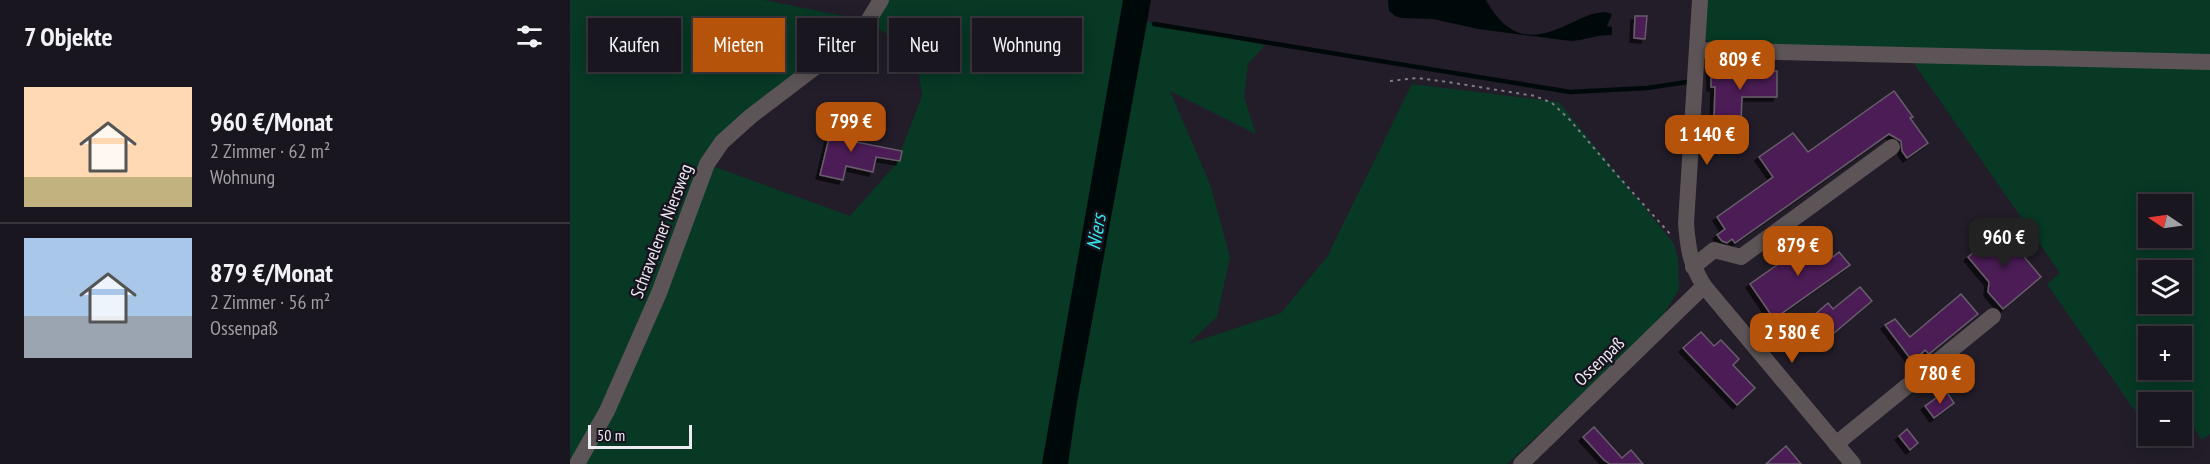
<!DOCTYPE html>
<html lang="de">
<head>
<meta charset="utf-8">
<style>
	:root { --surface:#1a161f; --page:#27232c; --text:#f1f3f6; --muted:#9f9fa4; --line:#38353d; --accent:#b45309 }
	body { margin:0; font-family:"PT Sans Narrow",sans-serif; background:var(--page); color:var(--text); height:100vh; display:flex; flex-direction:column; font-size:22px; white-space:nowrap }
	* { box-sizing:border-box; margin:0 }
	p { font-size:20px; color:var(--muted) }
	.icon { flex:none; width:33px; height:33px; fill:none; stroke:currentColor; stroke-width:2; stroke-linecap:round; stroke-linejoin:round }
	.map { position:relative; flex:1; overflow:hidden }
	.drawer { display:flex; flex-direction:column; background:var(--surface); width:570px }
	.drawer>* { flex:none }
	.hud { position:absolute; left:18px; top:18px; width:570px; height:54px; display:flex; gap:12px }
	.needle { width:39px; rotate:283deg }
	.buttons { position:absolute; left:1568px; top:194px; display:grid; gap:12px }
	.buttons a { display:grid; place-items:center; width:54px; height:54px; border-radius:0px; background:var(--surface); box-shadow:0 3px 15px #0003,0 0 0 2px var(--line); font-size:30px }
	.scale { position:absolute; left:18px; bottom:15px; width:104px; box-sizing:border-box; padding-left:6px; border:3px solid #edeaf2; border-top:0; font-size:16px; line-height:21px; white-space:nowrap; color:#edeaf2; -webkit-text-stroke:4px #18141f; paint-order:stroke }
	.price { position:absolute; translate:-50% -51px; padding:0 14px; border-radius:12px; background:var(--accent); color:#fff; font-size:20px; line-height:39px; filter:drop-shadow(0 2px 3px #0008) }
	.price::after { content:''; position:absolute; left:50%; top:36px; width:18px; height:14px; margin-left:-9px; background:inherit; clip-path:polygon(0 0,100% 0,50% 100%) }
	.price.selected { background:#222; color:#fff }
	ul { padding:0; list-style:none }
	li { display:flex; align-items:center; gap:18px; height:150px; padding:0 24px }
	li+li { border-top:2px solid var(--line) }
	li span { display:grid; place-items:center; flex:none; width:168px; height:120px; border-radius:0px; color:#555 }
	li>.icon { margin-inline-start:auto }
	span .icon { width:72px; height:72px; fill:#fffc; stroke-width:1 }
	li b { font-size:26px }
	h2 { display:flex; justify-content:space-between; align-items:center; height:72px; padding:0 24px; font-size:26px }
	.pill { padding:0 21px; border-radius:0px; background:var(--surface); box-shadow:0 3px 15px #0003,0 0 0 2px var(--line); font-size:21px; line-height:54px }
	.pill.selected { background:var(--accent); color:#fff }
	main { display:flex; flex:1; min-height:0 }
	.map>svg:first-child { display:block }
	.green { fill:#073925; fill-rule:evenodd }
	.water { fill:#000909 }
	.lines { fill:none; stroke-linecap:round; stroke-linejoin:round }
	.stream { stroke:#000909; stroke-width:4.5 }
	.building { fill:#4b1f55; stroke:#675d6a; stroke-width:1.5; filter:url(#shadow) }
	.path { stroke:#807c86; stroke-width:2; stroke-dasharray:3 4.5; stroke-linecap:butt }
	.minor { stroke:#5c5456; stroke-width:16 }
	.labels { text-anchor:middle; dominant-baseline:central; stroke-width:5; stroke-linejoin:round; paint-order:stroke }
	.street-label { font-size:18px; fill:#edeaf2; stroke:#18141f }
	.water-label { font-size:20px; font-style:italic; fill:#39e5e8; stroke:#18141f }
</style>
</head>
<body>
<main>
<section class="drawer">
<h2>7 Objekte<svg class="icon" aria-label="filters" viewBox="0 0 24 24"><path d="M4 7h16M4 17h16"/><circle cx="9" cy="7" r="2"/><circle cx="15" cy="17" r="2"/></svg></h2>
<ul>
<li><span style="background:linear-gradient(#ffd9b3 75%,#c2b280 0)"><svg class="icon" aria-label="home" viewBox="0 0 24 24"><path d="M3 11l9-7 9 7M6 9v11h12V9"/></svg></span><div><b>960 €/Monat</b><p>2 Zimmer · 62 m²</p><p>Wohnung</p></div></li>
<li><span style="background:linear-gradient(#a9c7e8 65%,#9aa5b1 0)"><svg class="icon" aria-label="home" viewBox="0 0 24 24"><path d="M3 11l9-7 9 7M6 9v11h12V9"/></svg></span><div><b>879 €/Monat</b><p>2 Zimmer · 56 m²</p><p>Ossenpaß</p></div></li>
</ul>
</section>
<div class="map">
<svg width="1640" height="464" viewBox="0 0 1640 464">
	<defs>
		<filter id="shadow"><feDropShadow dx="-4" dy="4" stdDeviation="0" flood-color="#0009"/></filter>
	</defs>
	<rect width="100%" height="100%" fill="#221d29"/>
	<g class="green">
		<path d="M 0,0 L 194,0 L 298,21 L 311,0 L 553,0 L 472,464 L 0,464 ZM 298,22 L 346,53 L 352,96 L 326,164 L 280,216 L 137,164 Z"/>
		<polygon points="1133,0 1640,0 1640,58 1141,45 1132,34"/>
		<polygon points="577,22 695,45 678,64 674,97 686,134 600,91 640,184 660,257 647,317 618,344 711,313 757,257 842,84 989,102 1104,244 1108,259 1109,289 1081,336 1015,391 937,464 498,464 507,402"/>
		<path d="M 1341,59 L 1640,65 L 1640,434 L 1632,440 L 1611,410 L 1611,402 L 1578,402 L 1578,420 L 1573,423 L 1477,284 L 1490,273 ZM 1578,204 L 1611,204 L 1611,237 L 1578,237 ZM 1578,270 L 1611,270 L 1611,303 L 1578,303 ZM 1578,336 L 1611,336 L 1611,369 L 1578,369 Z"/>
	</g>
	<g class="water">
		<polygon points="553,0 581,0 507,402 498,464 472,464"/>
		<path d="M 818,0 L 916,0 C 958,77 1011,0 1042,14 L 1037,26 L 1042,27 L 1042,35 C 1028,34 1016,40 1001,41 L 908,29 L 863,19 L 832,18 L 825,16 L 819,11 Z"/>
	</g>
	<g class="lines">
		<polyline class="stream" points="584,24 1000,92 1077,88 1117,82"/>
	</g>
	<g class="building">
		<polygon points="1065,16 1077,16 1075,39 1064,38"/>
		<polygon points="1156,70 1207,71 1207,97 1172,97 1171,123 1144,122 1145,87 1141,87 1141,71 1156,72"/>
		<polygon points="1324,91 1343,117 1340,118 1358,143 1337,158 1332,151 1331,141 1319,134 1165,243 1162,239 1157,243 1152,241 1147,235 1155,229 1147,217 1203,177 1189,157 1223,133 1238,152"/>
		<polygon points="263,122 284,127 281,141 332,151 330,161 306,157 303,172 276,166 273,180 250,175"/>
		<polygon points="1431,229 1471,277 1433,309 1418,292 1419,282 1398,257"/>
		<polygon points="1248,236 1263,257 1269,252 1280,265 1204,319 1180,284"/>
		<polygon points="1290,287 1302,301 1251,344 1234,324 1258,303 1263,309"/>
		<polygon points="1391,294 1408,314 1359,354 1355,350 1343,362 1315,325 1325,319 1340,337"/>
		<polygon points="1131,332 1144,346 1151,340 1169,359 1163,365 1185,388 1167,405 1113,348"/>
		<polygon points="1376,391 1384,403 1364,418 1355,406"/>
		<polygon points="1024,427 1052,458 1061,450 1073,464 1040,464 1034,460 1013,437"/>
		<polygon points="1337,429 1348,443 1340,450 1329,436"/>
		<polygon points="1216,446 1231,464 1196,464"/>
	</g>
	<g class="lines">
		<polyline class="path" points="820,81 847,78 878,82 965,96 982,103 1000,120 1047,175 1101,235"/>
		<g class="minor">
			<path d="M 1130,0 L 1116,223 C 1118,249 1120,263 1134,286 L 1283,464"/>
			<polyline points="1127,50 1640,62"/>
			<polyline points="1123,267 1144,250 1171,257 1322,147"/>
			<polyline points="1266,444 1423,316"/>
			<polyline points="7,464 37,411 89,293 137,164 152,142 181,116 281,40 298,21 311,0"/>
			<polyline points="951,464 1134,286"/>
		</g>
	</g>
	<g class="labels">
		<g class="street-label">
			<text transform="translate(91 231) rotate(-69)">Schravelener Niersweg</text>
			<text transform="translate(1029 361) rotate(-44)">Ossenpaß</text>
		</g>
		<g class="water-label">
			<text transform="translate(526 232) rotate(-80)">Niers</text>
		</g>
	</g>
</svg>
<div class="buttons">
<a><svg class="needle" viewBox="-14 -14 28 28"><path d="M0-13l5 13h-10z" fill="#e53935"/><path d="M0 13l5-13h-10z" fill="#9f9fa4"/></svg></a>
<a><svg class="icon" aria-label="layers" viewBox="0 0 24 24"><path d="M12 4l9 5-9 5-9-5zM3 14l9 5 9-5"/></svg></a>
<a>+</a>
<a>−</a>
</div>
<div class="scale">50 m</div>
<b class="price" style="left:1170px;top:91px">809 €</b>
<b class="price" style="left:281px;top:153px">799 €</b>
<b class="price" style="left:1137px;top:166px">1 140 €</b>
<b class="price selected" style="left:1434px;top:269px">960 €</b>
<b class="price" style="left:1228px;top:277px">879 €</b>
<b class="price" style="left:1222px;top:364px">2 580 €</b>
<b class="price" style="left:1370px;top:405px">780 €</b>
<div class="hud">
<a class="pill">Kaufen</a>
<a class="pill selected">Mieten</a>
<a class="pill">Filter</a>
<a class="pill">Neu</a>
<a class="pill">Wohnung</a>
</div>
</div>
</main>
</body>
</html>
